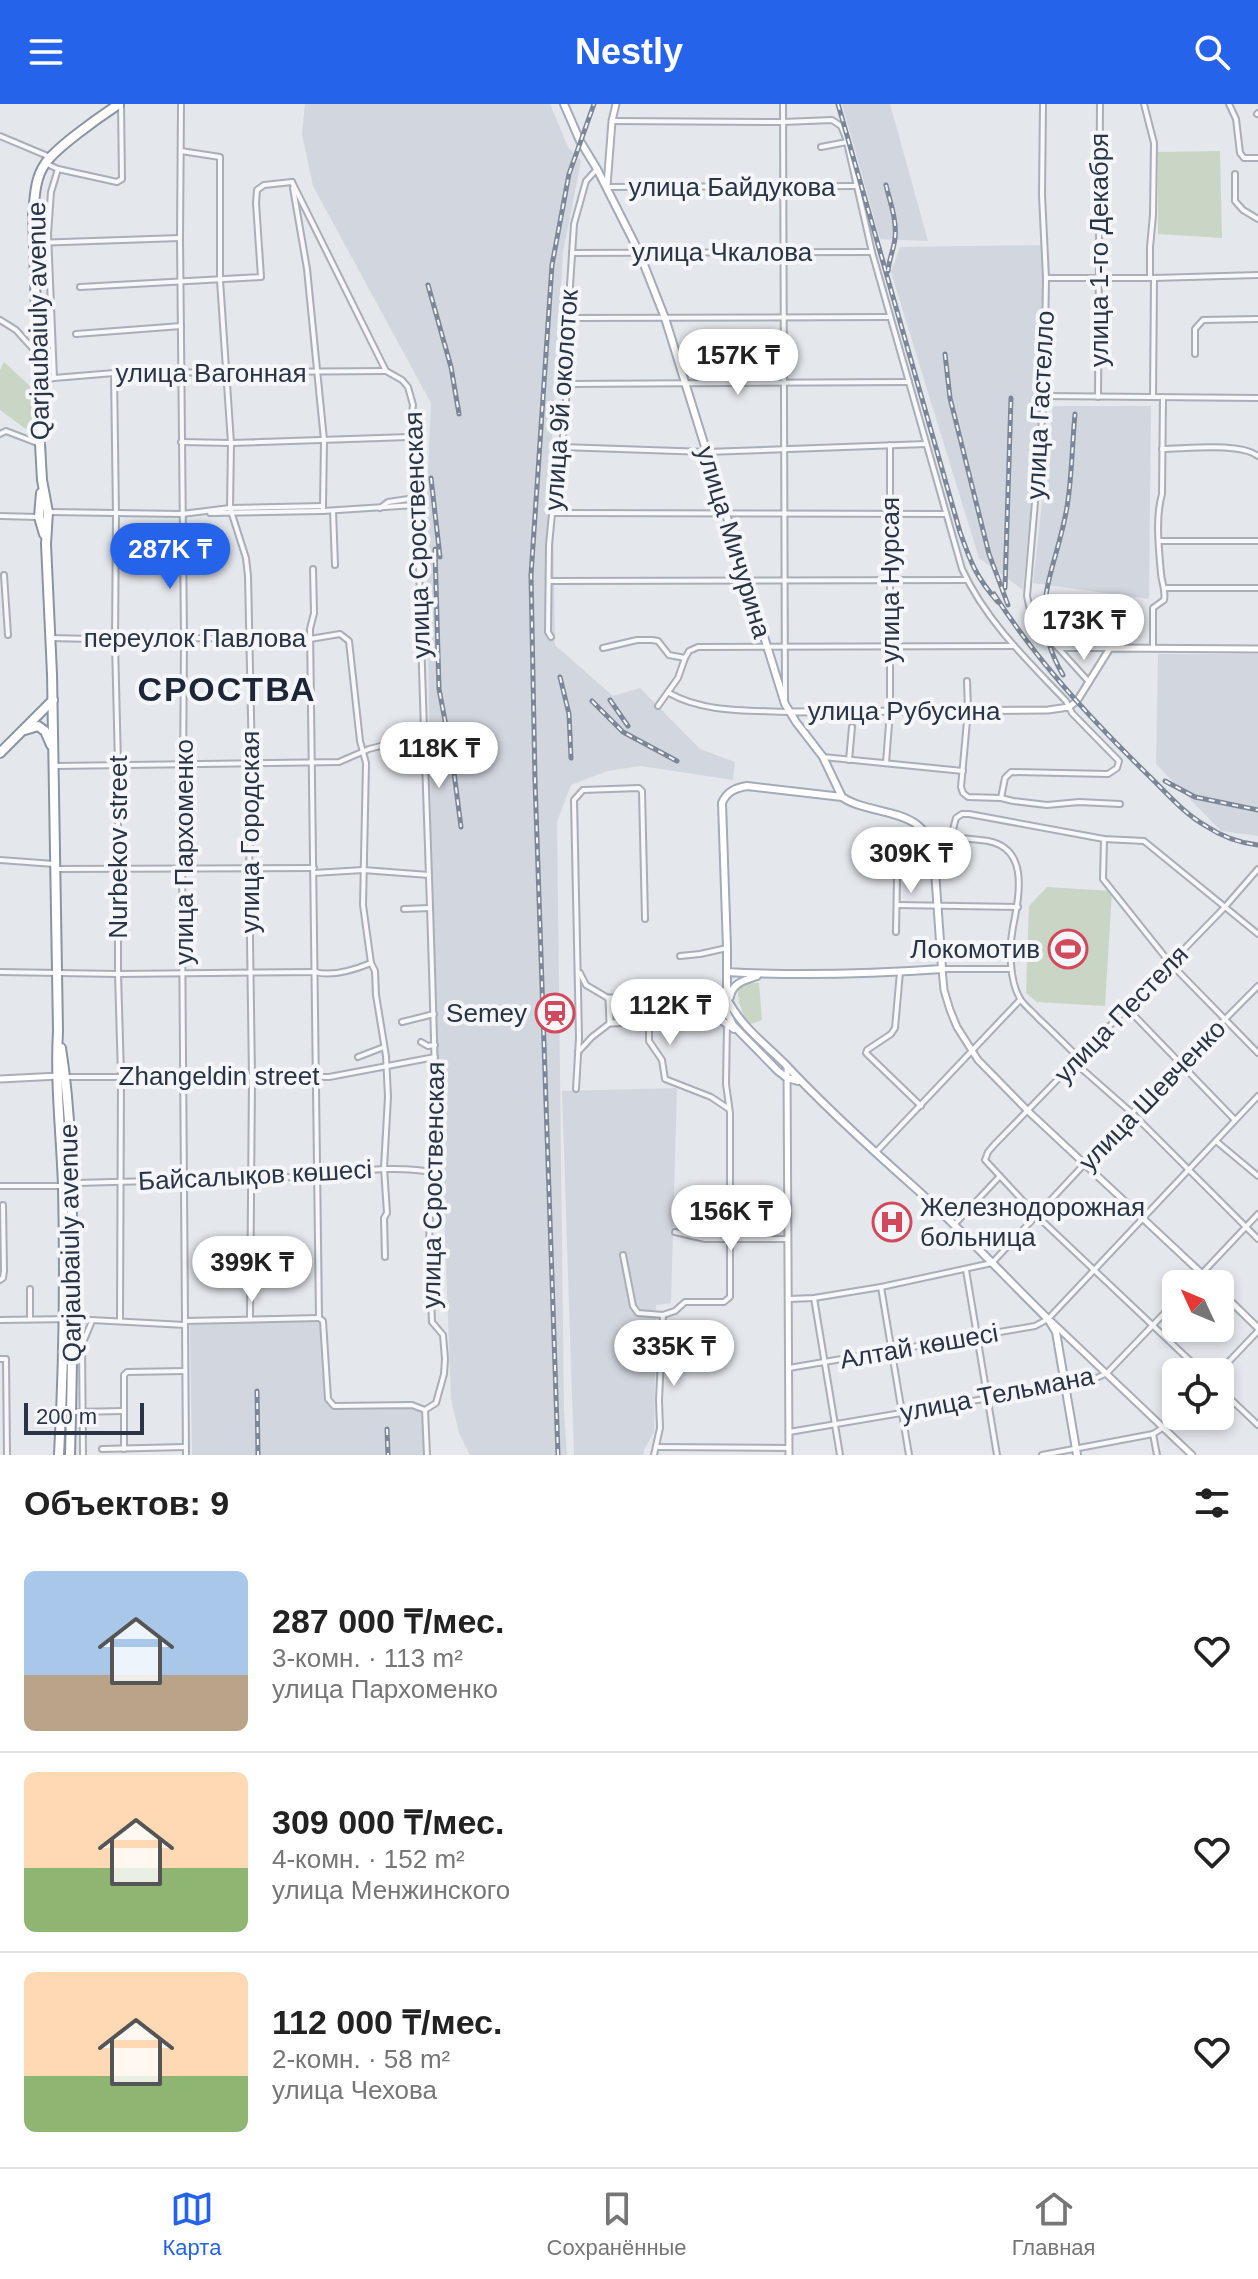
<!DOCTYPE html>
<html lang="ru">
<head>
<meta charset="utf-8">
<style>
	:root { --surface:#fff; --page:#f2f2f2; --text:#222; --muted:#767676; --line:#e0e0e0; --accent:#2563eb }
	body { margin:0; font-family:Arial,sans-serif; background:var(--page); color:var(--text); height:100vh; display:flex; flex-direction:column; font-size:30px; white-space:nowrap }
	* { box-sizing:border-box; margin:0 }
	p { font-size:26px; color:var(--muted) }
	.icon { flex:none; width:44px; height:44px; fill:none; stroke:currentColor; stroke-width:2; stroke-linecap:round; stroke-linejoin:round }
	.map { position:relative; height:1351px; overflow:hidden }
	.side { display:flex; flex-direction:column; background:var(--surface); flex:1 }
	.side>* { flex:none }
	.needle { width:52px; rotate:314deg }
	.tools { position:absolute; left:1162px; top:1166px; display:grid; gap:16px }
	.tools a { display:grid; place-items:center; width:72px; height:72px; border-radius:12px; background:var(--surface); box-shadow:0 4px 12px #0003; font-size:40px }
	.scale { position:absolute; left:24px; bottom:20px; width:120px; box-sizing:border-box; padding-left:8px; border:4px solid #2b3445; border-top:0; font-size:22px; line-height:28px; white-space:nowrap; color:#2b3445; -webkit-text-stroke:6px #f4f6f9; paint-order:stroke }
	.price { position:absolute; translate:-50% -68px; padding:0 18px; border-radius:28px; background:#fff; color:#222; font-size:26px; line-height:52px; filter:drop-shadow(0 2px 4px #0008) }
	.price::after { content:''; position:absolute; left:50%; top:48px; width:24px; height:18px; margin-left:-12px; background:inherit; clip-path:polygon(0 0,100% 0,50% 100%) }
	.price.on { background:var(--accent); color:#fff }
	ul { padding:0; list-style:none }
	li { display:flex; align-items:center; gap:24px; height:200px; padding:0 24px }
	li+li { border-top:2px solid var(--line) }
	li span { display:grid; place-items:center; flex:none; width:224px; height:160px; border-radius:12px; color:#555 }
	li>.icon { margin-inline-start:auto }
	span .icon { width:96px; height:96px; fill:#fffc; stroke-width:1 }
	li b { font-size:34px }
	h2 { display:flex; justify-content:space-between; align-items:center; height:96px; padding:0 24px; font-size:34px }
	header { display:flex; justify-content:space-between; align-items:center; height:104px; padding:0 24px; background:var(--accent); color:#fff; font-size:36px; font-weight:600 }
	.tabs { display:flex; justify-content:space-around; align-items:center; height:112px; border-top:2px solid var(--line); background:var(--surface); font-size:22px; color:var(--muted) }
	.tabs a { display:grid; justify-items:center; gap:4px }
	.tabs .on { color:var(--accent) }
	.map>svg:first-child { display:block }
	.built { fill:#d2d6de }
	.green { fill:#c9d6c5 }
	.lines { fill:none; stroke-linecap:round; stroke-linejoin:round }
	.street-casing { stroke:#a9aeb7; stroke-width:8 }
	.secondary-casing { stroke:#a9aeb7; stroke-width:9 }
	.primary-casing { stroke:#a3abb8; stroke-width:10 }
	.highway-casing { stroke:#8b94a3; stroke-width:12 }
	.street { stroke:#f7f8fa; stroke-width:4 }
	.secondary { stroke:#fff; stroke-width:5 }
	.primary { stroke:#fff; stroke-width:6 }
	.highway { stroke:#fff; stroke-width:8 }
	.rail-casing { stroke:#7d8696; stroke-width:5 }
	.rail { stroke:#f4f6f9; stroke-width:2; stroke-dasharray:6; stroke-linecap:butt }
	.labels { text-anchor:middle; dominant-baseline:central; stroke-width:8; stroke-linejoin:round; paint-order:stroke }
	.street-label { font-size:26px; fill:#2b3445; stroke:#f4f6f9 }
	.poi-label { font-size:26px; fill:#2b3445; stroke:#f4f6f9; text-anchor:end }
	.district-label { font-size:34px; font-weight:bold; letter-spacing:2px; fill:#1d2536; stroke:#f4f6f9 }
</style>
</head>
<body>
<header><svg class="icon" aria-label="menu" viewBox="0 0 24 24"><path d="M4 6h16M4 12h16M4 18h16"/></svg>Nestly<svg class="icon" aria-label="search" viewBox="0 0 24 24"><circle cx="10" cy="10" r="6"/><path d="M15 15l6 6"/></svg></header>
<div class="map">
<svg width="1258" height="1351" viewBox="0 0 1258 1351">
	<rect width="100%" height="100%" fill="#e4e7ec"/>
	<g class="built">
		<polygon points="305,0 550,0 568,43 581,57 563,148 552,339 555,541 613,592 640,584 700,645 735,658 733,676 641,662 607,667 571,681 557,718 564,1306 567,1351 470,1351 459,1329 451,1295 432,786 426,413 431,299 313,82 302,30"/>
		<polygon points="842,0 890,0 928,137 880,135"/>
		<polygon points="1043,141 1041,293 1023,486 979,454 891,168 900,143"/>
		<polygon points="1053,302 1151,302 1149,495 1033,479"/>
		<polygon points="1158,550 1258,550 1258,732 1221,727 1156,660"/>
		<polygon points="677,984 671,1199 656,1201 654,1328 644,1346 643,1351 574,1351 562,987"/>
		<polygon points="313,1216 320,1217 324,1232 330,1302 422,1305 425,1351 192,1351 190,1221"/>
	</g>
	<g class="green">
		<polygon points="1220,47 1222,134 1158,130 1158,48"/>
		<polygon points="4,258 30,282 34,331 0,306 0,266"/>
		<polygon points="1047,783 1112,787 1105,902 1037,898 1026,889 1029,802"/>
		<polygon points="737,879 759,879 762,916 748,921 739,899"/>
		<polygon points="715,894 721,896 720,908 716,912 615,914 612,910 612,899 617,896"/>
	</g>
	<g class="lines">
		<g class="street-casing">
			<g id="street">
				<polyline points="181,0 180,134 184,534 182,817 186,1351"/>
				<polyline points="783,0 785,594"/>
				<polyline points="1043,0 1042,91 1046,174 1044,292 1027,492 1032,515 1089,578"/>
				<polyline points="1144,0 1154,39 1153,111 1150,143 1150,174"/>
				<polyline points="1229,0 1236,15 1240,49 1244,54 1258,54"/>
				<polyline points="1257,10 1258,9"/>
				<path d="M 612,17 L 783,18 L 832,16 L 841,22 L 846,34 L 872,148 L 962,465 C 986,517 1027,556 1066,597 L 1072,609 L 1119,657 L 1117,664 L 1108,670 L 1011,668 L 1005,674 L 1001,694"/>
				<polyline points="0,32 50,53"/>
				<polyline points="821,43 847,38"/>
				<polyline points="181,47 220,53 220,176 231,339 230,404 246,454 248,472 252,658 249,766 252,973 250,1214"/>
				<polyline points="47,60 58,65 117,78 122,75 121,0"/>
				<polyline points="1235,70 1235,97 1243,106 1258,115"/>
				<path d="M 292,78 L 386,267 L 402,276 L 408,283 L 413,301 L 409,333 L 415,349 L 415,433 L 419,460 C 424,663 434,866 437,1070 L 437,1083 L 430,1111 L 429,1142 L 432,1218 L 443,1231 L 445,1255 L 444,1270 L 436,1299 L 425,1306"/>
				<polyline points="607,83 856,82"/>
				<polyline points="293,84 307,165 324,336 323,402"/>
				<polyline points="34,139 180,134"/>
				<polyline points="572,149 872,148"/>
				<polyline points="1046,174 1154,174 1258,171"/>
				<polyline points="80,183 261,173 256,99 257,86 264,81 292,78"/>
				<polyline points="573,214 890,213"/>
				<polyline points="0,216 16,226 35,247"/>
				<polyline points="76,230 181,222"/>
				<polyline points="1195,250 1195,225 1203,216 1258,215"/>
				<polyline points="114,269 116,410 115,539 118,660 118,870 121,971 120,1217"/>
				<polyline points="54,274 48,130 51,88 58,65"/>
				<polyline points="37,277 54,274 114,269 386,267"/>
				<polyline points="568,280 909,278"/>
				<polyline points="1044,292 1258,294"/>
				<polyline points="1098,293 1100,0"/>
				<polyline points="1153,293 1154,175"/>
				<polyline points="0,330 6,327 40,340"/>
				<polyline points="181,338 231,339 409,333"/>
				<polyline points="562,343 706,348 926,340"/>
				<path d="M 1162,345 C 1186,345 1239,338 1258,352"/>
				<polyline points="380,404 388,398 415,394"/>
				<polyline points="333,407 335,461"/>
				<polyline points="50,408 182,410 230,404 323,402 323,407 415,401"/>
				<polyline points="210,409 323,407"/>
				<polyline points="552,409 946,410"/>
				<polyline points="0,412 38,413"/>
				<polyline points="1160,437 1258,437"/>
				<polyline points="313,465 314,509 310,525 319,1214 323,1217 328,1295 334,1302 412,1301 425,1306 427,1351"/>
				<polyline points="4,471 8,531"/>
				<polyline points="550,477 967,476"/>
				<polyline points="1166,484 1258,484"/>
				<polyline points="551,533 548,528 549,441 557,358 562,343 573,214 569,197 574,120 586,77 597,65"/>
				<polyline points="50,534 94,535 115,539 184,534 310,535 340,530 349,537 360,637 366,659 363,801 371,859 375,867 376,891 386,952 388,993 384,1064 387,1109 384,1114 385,1153"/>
				<polyline points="603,544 637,536 652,536 658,537 669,551 685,554 689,547 698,543 1014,542"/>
				<polyline points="1058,544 1110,544"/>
				<path d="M 1153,544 L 1153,504 L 1164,496 C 1166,486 1162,480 1161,470 C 1159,445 1155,415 1162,390 L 1163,293"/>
				<polyline points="967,577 968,606 961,683 963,689 968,693 1001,694 1013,697 1047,701 1079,698 1120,700"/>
				<path d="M 669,589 C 704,609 749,606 788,608"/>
				<polyline points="658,602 678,574 685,554"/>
				<polyline points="823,653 963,667"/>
				<polyline points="849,656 852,623"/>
				<polyline points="886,659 890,607 890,341"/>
				<polyline points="54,662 339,658 369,645 423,631"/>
				<polyline points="951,733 956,714 962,710 969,710 1104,735 1144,737 1258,830"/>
				<polyline points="1104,735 1103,775 1170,859 1258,949"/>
				<path d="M 933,743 C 948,731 962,734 980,736 C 1030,739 1020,788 1013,823 C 1009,843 1009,878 1021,896 C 1025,902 1033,908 1038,914 C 1052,927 1065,940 1078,953"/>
				<polyline points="0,756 54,760"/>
				<polyline points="57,765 314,764"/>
				<polyline points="894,767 897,773 896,828"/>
				<polyline points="314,769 363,766 429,771"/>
				<polyline points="897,801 1018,803"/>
				<polyline points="404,805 430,804"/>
				<polyline points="680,852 700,850 727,844"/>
				<polyline points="942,865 1011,865"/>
				<path d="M 0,868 L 118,870 L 315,868 C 333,873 354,866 371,859"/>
				<polyline points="900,868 895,924 891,930 867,946 866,949 921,1002"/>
				<polyline points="580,869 586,881 608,894"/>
				<polyline points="1126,903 1235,1016"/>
				<polyline points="402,918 434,910"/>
				<polyline points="649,918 649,937 662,956 665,975 711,993 729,1005"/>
				<polyline points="421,938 428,942 435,941"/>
				<polyline points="578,948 592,933 610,919"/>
				<polyline points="358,953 384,943"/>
				<polyline points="1074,958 1132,1009 1258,1135"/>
				<polyline points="65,973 329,973 435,953"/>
				<polyline points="576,985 579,934 574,696 583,686 639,684 642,687 645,815"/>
				<polyline points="1216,1037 1258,1072"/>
				<polyline points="876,1048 1020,896"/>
				<path d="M 72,1079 C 146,1077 221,1076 295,1073 C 343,1070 389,1059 437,1069"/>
				<polyline points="0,1082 63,1082"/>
				<polyline points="954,1121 1000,1072"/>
				<polyline points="675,1128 705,1135 788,1135"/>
				<polyline points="623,1151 633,1202 638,1209 663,1211 675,1207 685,1198 724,1198 730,1193 730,1009 726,980 727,919"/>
				<polyline points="966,1166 997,1351"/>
				<polyline points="0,1176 3,1174 4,1167 3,1101"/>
				<polyline points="1192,1180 1258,1110"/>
				<polyline points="881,1183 909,1351"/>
				<polyline points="814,1194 840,1351"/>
				<polyline points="789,1195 814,1194 881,1183 992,1159 1132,1009 1258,882"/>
				<polyline points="30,1215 30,1185"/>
				<polyline points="0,1216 73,1215 185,1221"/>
				<polyline points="185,1217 319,1214"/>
				<polyline points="0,1255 6,1255 7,1351"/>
				<polyline points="789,1264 1035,1222 1048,1215 1258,992"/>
				<polyline points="1202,1268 1036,1111 985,1056 988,1048 994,1041 1224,804 1258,765"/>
				<polyline points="1219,1268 1258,1227"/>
				<polyline points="1220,1285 1258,1321"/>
				<polyline points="73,1308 123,1307"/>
				<polyline points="789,1328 1090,1277 1107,1269 1176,1197"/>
				<polyline points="1153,1330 1157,1351"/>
				<polyline points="656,1343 789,1344"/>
				<polyline points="102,1345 185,1343"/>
				<polyline points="124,1345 124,1271 127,1268 185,1267"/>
				<polyline points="83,1351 82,1241 92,1217"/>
				<polyline points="654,1351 660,1324 659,1296 663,1211"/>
				<polyline points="1042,1351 1153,1330 1164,1323 1176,1312"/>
			</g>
		</g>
		<g class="secondary-casing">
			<g id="secondary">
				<polyline points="607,82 612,17 616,0"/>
				<polyline points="789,608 1048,606 1069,603 1077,597 1110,544 1258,545"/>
				<polyline points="942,865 944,886 950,906 957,923 978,956 1028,1007 1213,1180"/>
				<polyline points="726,886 713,892 609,894 610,919 712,915 727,908"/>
				<polyline points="787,962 789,1351"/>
				<polyline points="0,975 59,972"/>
				<polyline points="1220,1187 1258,1224"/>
				<polyline points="1052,1218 1192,1351"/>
			</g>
		</g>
		<g class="primary-casing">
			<g id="primary">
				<polyline points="564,0 580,37 597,65 639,148 665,214 785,600 796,618 823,653 842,693"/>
				<path d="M 727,868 C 798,872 871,870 942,865 L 934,753 C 927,700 873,714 842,693 L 747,682 C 736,684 727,687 722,699 L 727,844 L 727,909 L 733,921 L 778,967 L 787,974 L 798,977"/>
				<path d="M 730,893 C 732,879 745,876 757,872"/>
				<path d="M 728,897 C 743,924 763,938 785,960 C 825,1003 869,1043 913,1082 C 960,1124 1003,1171 1048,1215 L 1056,1228 L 1077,1351"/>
				<polyline points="712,915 721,916 734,925"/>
			</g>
		</g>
		<g class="highway-casing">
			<g id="highway">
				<polyline points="41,389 39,413 44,430"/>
				<polyline points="25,626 38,622 45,627 51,641"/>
				<polyline points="0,649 53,596"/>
				<path d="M 61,944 C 71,1007 72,1072 72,1135 C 73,1207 72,1279 70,1351"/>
				<path d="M 59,1351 C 64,1261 65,1171 63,1081 C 61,1029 55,978 58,927 L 52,570 L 46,440 L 48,408 L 42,376 L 40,340 L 33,109 C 35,92 35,74 45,60 C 55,44 101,12 119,0"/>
			</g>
		</g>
		<use href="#street" class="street"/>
		<use href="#secondary" class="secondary"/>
		<use href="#primary" class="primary"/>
		<use href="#highway" class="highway"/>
		<g class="rail-casing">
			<g id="rail">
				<path d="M 838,0 L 960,428 C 971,459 976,473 998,498"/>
				<path d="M 886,81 C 890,98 897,116 895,134 C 894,145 889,155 888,167"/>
				<polyline points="428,181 451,263 459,310"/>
				<polyline points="945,250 950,294 989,450 1008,501"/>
				<polyline points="431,374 440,453"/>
				<polyline points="435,445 439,585 452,653 461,723"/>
				<polyline points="1005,484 1011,294"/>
				<path d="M 994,490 C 1037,557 1089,613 1146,669 C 1165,687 1183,709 1206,722 C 1221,732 1240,739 1258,741"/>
				<path d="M 1063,571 C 1025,506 1056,469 1067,403 C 1072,373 1072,341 1075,310"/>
				<polyline points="560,573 569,610 571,654"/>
				<polyline points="610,596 628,622"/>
				<polyline points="592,597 623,628 677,657"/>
				<polyline points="1165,677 1195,693 1258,706"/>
				<polyline points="257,1287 258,1351"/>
				<polyline points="387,1325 388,1351"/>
				<polyline points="558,1351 535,676 531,471 552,161 569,70 594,0"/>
			</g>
		</g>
		<use href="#rail" class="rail"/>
	</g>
	<defs>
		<g id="stadium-ring" transform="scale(2)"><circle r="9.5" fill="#f4f6f9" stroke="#d1495b" stroke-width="1.5"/><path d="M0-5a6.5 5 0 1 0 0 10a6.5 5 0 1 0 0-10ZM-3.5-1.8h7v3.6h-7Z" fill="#d1495b"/></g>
		<g id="station-ring" transform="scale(2)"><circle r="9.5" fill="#f4f6f9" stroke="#d1495b" stroke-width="1.5"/><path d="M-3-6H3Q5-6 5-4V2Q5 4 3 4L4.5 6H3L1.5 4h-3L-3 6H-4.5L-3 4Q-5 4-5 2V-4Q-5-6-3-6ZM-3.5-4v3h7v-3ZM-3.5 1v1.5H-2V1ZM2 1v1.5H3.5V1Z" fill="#d1495b"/></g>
		<g id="hospital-ring" transform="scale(2)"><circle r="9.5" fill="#f4f6f9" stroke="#d1495b" stroke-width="1.5"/><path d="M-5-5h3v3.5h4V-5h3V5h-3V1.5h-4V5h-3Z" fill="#d1495b"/></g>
	</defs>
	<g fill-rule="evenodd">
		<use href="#stadium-ring" x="1068" y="845"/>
		<use href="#station-ring" x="555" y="909"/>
		<use href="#hospital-ring" x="892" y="1118"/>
	</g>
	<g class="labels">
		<g class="street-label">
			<text x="732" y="83">улица Байдукова</text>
			<text transform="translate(1099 146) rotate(-90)">улица 1-го Декабря</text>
			<text x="722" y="148">улица Чкалова</text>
			<text transform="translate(38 217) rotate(-91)">Qarjaubaiuly avenue</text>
			<text x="211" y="269">улица Вагонная</text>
			<text transform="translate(561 296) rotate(-86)">улица 9й околоток</text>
			<text transform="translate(1040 301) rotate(-87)">улица Гастелло</text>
			<text transform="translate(417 431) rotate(-92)">улица Сроственская</text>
			<text transform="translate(734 438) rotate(73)">улица Мичурина</text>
			<text transform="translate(890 476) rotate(-90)">улица Нурсая</text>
			<text x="195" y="534">переулок Павлова</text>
			<text x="904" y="607">улица Рубусина</text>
			<text transform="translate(250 728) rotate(-90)">улица Городская</text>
			<text transform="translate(118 743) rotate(-90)">Nurbekov street</text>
			<text transform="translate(184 748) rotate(-90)">улица Пархоменко</text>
			<text transform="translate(1121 910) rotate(-46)">улица Пестеля</text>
			<text x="219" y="972">Zhangeldin street</text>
			<text transform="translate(1152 991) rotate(-46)">улица Шевченко</text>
			<text transform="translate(255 1071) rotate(-3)">Байсалықов көшесі</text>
			<text transform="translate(433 1081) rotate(-89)">улица Сроственская</text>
			<text transform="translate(70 1139) rotate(-91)">Qarjaubaiuly avenue</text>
			<text transform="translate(919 1242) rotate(-10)">Алтай көшесі</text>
			<text transform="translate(997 1290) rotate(-11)">улица Тельмана</text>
		</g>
		<g class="poi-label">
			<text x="1040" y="845">Локомотив</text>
			<text x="527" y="909">Semey</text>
			<text x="920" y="1103" text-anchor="start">Железнодорожная<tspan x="920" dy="30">больница</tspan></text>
		</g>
		<g class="district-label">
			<text x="227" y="585">СРОСТВА</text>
		</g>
	</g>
</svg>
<div class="tools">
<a><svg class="needle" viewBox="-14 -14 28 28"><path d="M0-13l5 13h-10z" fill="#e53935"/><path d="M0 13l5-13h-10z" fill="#767676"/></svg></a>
<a><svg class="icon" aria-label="locate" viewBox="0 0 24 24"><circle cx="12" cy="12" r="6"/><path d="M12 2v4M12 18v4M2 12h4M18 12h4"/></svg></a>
</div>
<div class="scale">200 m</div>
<b class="price" style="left:738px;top:293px">157K ₸</b>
<b class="price on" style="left:170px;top:487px">287K ₸</b>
<b class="price" style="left:1084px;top:558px">173K ₸</b>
<b class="price" style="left:439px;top:686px">118K ₸</b>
<b class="price" style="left:911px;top:791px">309K ₸</b>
<b class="price" style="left:670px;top:943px">112K ₸</b>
<b class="price" style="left:731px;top:1149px">156K ₸</b>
<b class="price" style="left:252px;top:1200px">399K ₸</b>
<b class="price" style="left:674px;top:1284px">335K ₸</b>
</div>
<section class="side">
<h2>Объектов: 9<svg class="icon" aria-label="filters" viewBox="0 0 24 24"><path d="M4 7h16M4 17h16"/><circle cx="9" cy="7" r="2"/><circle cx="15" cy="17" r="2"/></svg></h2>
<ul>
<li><span style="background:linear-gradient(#a9c7e8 65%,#b9a48a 0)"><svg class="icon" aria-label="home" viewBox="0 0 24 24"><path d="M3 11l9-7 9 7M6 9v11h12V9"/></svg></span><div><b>287 000 ₸/мес.</b><p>3-комн. · 113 m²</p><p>улица Пархоменко</p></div><svg class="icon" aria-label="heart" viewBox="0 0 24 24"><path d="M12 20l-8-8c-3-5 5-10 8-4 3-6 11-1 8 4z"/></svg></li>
<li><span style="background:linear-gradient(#ffd9b3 60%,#8fb573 0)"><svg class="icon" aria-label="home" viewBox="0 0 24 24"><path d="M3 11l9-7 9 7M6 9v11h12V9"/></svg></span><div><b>309 000 ₸/мес.</b><p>4-комн. · 152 m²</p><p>улица Менжинского</p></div><svg class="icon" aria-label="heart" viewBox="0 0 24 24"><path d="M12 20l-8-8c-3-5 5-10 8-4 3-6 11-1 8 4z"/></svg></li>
<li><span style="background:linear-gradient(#ffd9b3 65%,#8fb573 0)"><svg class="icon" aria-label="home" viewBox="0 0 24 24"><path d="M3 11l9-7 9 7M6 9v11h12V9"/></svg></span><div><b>112 000 ₸/мес.</b><p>2-комн. · 58 m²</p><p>улица Чехова</p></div><svg class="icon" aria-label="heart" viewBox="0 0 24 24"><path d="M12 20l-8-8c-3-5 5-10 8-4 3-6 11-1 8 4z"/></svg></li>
</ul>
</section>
<nav class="tabs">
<a class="on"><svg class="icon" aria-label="map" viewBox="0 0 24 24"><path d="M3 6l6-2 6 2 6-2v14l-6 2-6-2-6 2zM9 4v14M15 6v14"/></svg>Карта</a>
<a><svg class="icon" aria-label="saved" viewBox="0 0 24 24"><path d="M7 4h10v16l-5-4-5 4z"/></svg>Сохранённые</a>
<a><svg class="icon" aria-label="home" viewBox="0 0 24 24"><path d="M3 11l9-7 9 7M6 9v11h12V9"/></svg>Главная</a>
</nav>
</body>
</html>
